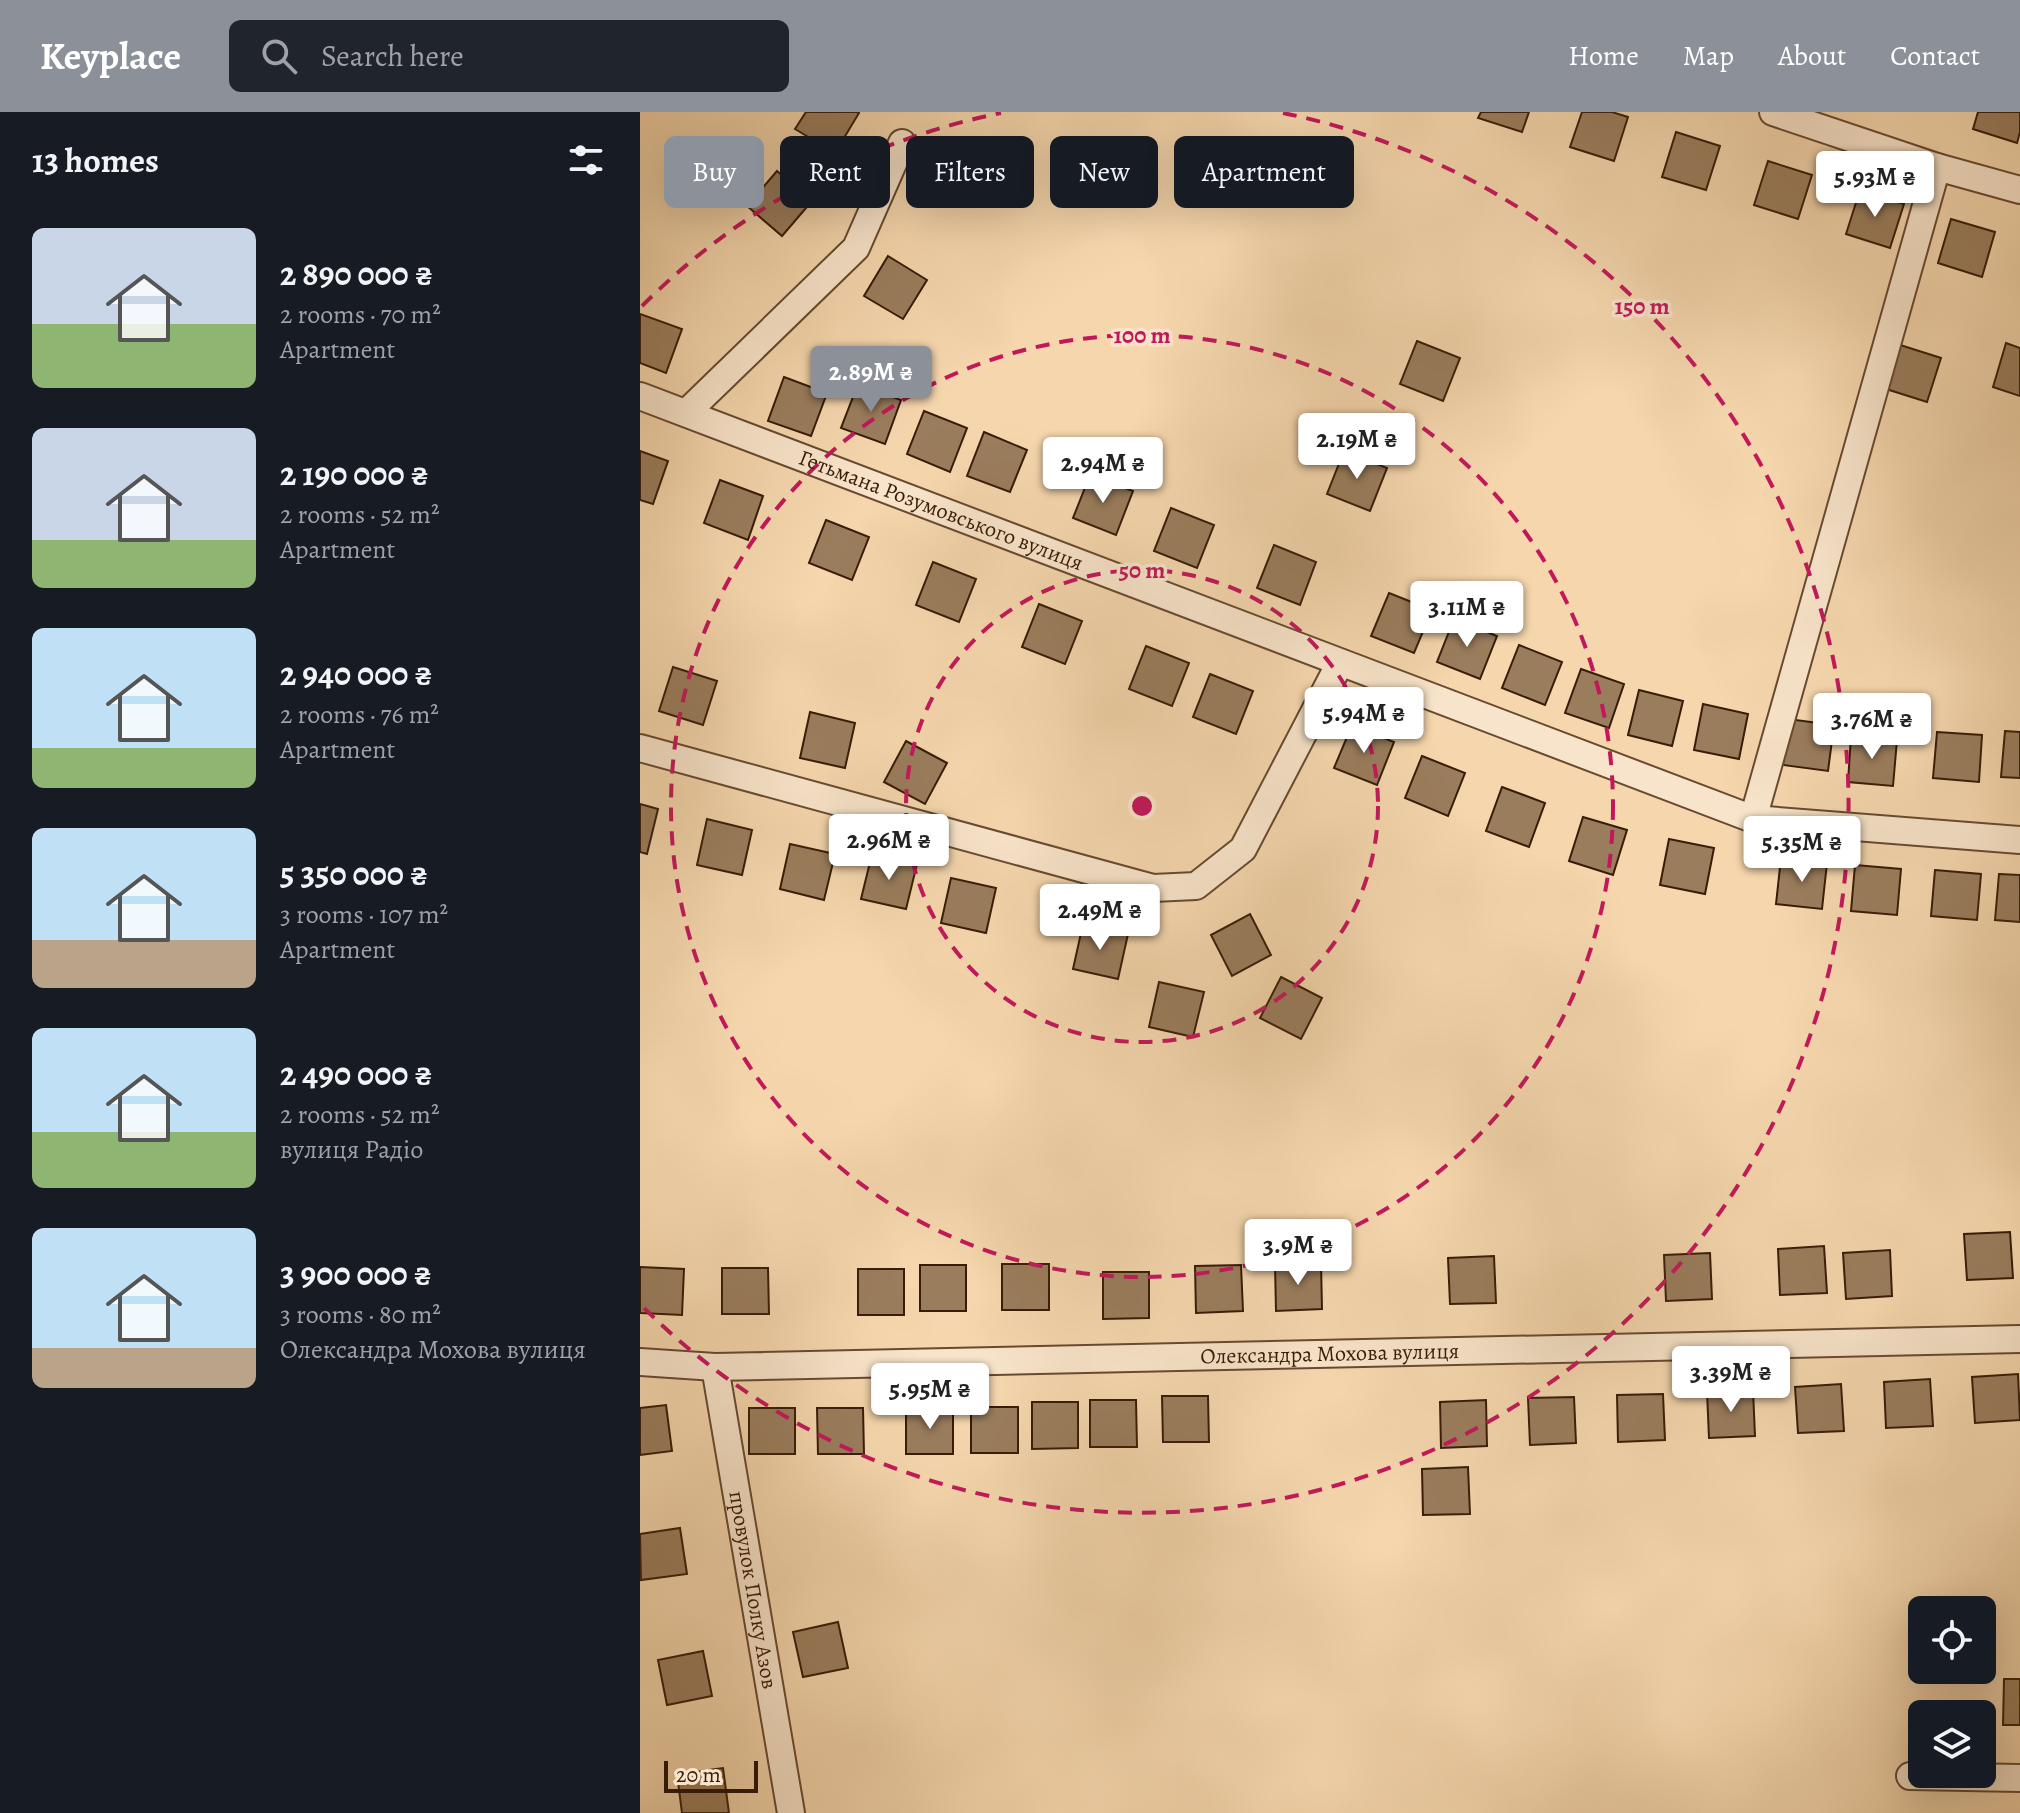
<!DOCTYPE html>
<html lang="en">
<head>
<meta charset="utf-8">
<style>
	:root { --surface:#171b24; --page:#20242c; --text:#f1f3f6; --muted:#9ea1a6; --accent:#8c9099 }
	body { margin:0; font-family:Alegreya,serif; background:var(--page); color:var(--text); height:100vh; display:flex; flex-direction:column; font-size:30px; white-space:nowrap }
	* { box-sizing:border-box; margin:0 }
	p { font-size:26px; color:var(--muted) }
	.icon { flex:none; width:44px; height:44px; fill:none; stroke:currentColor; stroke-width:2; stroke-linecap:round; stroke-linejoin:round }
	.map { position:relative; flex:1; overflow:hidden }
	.panel { display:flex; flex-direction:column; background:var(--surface); width:640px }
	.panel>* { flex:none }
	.banner { position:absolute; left:24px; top:24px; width:760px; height:72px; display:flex; gap:16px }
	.tools { position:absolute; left:1268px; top:1484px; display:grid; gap:16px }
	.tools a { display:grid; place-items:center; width:88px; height:88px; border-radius:12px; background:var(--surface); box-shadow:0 8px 32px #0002; font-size:40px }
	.scale { position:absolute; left:24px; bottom:20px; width:94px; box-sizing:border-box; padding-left:8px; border:4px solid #381c07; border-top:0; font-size:22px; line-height:28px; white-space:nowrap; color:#381c07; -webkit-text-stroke:6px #f8e4ca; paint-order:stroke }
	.price { position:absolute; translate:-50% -68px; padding:0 18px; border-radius:8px; background:#fff; color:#222; font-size:26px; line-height:52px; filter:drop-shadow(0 2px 4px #0008) }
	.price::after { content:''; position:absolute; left:50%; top:48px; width:24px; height:18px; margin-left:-12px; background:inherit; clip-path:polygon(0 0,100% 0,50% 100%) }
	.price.on { background:var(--accent); color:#fff }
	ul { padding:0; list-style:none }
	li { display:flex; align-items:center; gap:24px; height:200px; padding:0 32px }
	li span { display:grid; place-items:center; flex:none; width:224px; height:160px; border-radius:12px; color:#555 }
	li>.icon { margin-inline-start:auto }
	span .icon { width:96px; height:96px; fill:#fffc; stroke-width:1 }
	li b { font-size:34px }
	h2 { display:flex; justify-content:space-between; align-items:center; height:96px; padding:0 32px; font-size:34px }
	.pill { padding:0 28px; border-radius:12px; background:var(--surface); box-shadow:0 8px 32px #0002; font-size:28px; line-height:72px }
	.pill.on { background:var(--accent); color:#fff }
	header { display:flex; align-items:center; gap:48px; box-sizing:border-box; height:112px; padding:0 40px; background:var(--accent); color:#fff }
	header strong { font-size:38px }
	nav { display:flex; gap:44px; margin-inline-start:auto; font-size:28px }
	.search { width:560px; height:72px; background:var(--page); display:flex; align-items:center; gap:20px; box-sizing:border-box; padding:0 28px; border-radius:12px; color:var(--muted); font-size:30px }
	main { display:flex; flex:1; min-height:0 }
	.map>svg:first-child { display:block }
	.building { fill:#9a7d5d; stroke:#381c07; stroke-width:2 }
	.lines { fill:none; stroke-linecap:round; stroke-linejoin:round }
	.minor-casing { stroke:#674a30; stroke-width:30 }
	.minor { stroke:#f8e4ca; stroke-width:26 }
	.ring { fill:none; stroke:#c2185b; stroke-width:4; stroke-dasharray:14 10 }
	.labels { text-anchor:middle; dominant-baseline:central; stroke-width:7; stroke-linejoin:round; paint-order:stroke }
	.street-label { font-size:22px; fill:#381c07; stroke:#f8e4ca }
	.centre { fill:#c2185b; stroke:#f8e4ca; stroke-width:4 }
	.ring-label { font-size:24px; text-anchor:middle; font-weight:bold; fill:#c2185b; stroke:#f8e4ca; stroke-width:7; stroke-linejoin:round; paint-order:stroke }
</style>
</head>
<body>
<header>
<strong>Keyplace</strong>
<div class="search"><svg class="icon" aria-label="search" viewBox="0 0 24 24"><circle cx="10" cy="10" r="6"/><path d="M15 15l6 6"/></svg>Search here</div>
<nav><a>Home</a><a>Map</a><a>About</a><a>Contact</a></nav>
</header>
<main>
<section class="panel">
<h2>13 homes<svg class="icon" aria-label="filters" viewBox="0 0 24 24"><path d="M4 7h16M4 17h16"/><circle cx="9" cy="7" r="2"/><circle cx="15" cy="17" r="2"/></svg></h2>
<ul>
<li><span style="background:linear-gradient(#c9d6e8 60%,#8fb573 0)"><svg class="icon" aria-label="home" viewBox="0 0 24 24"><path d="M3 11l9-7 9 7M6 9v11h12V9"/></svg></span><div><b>2 890 000 ₴</b><p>2 rooms · 70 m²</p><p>Apartment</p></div></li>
<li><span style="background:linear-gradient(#c9d6e8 70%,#8fb573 0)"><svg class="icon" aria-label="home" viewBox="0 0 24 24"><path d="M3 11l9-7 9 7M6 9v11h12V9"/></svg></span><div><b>2 190 000 ₴</b><p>2 rooms · 52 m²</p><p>Apartment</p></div></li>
<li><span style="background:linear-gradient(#bfe0f5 75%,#8fb573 0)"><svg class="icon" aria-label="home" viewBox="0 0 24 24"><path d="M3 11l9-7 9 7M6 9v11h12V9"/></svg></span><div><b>2 940 000 ₴</b><p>2 rooms · 76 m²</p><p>Apartment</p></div></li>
<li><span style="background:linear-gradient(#bfe0f5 70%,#b9a48a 0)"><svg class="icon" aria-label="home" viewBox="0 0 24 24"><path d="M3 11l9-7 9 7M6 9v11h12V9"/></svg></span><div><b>5 350 000 ₴</b><p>3 rooms · 107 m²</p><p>Apartment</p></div></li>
<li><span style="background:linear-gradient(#bfe0f5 65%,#8fb573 0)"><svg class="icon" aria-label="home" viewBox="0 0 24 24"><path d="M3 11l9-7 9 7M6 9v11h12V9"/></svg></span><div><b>2 490 000 ₴</b><p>2 rooms · 52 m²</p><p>вулиця Радіо</p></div></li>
<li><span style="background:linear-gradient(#bfe0f5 75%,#b9a48a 0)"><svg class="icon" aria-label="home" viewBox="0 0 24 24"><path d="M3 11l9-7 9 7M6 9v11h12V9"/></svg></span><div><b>3 900 000 ₴</b><p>3 rooms · 80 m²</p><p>Олександра Мохова вулиця</p></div></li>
</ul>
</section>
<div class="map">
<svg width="1380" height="1701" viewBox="0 0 1380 1701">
	<rect width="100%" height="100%" fill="#f5d6ad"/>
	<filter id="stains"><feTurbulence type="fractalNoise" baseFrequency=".0025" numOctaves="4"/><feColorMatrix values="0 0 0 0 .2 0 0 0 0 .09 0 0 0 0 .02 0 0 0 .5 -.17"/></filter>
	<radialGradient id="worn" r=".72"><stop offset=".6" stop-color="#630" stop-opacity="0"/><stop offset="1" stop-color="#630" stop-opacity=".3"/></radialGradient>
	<g class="building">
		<polygon points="166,0 217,0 219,1 195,41 155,17"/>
		<polygon points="841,0 889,0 882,20 838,6"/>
		<polygon points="942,0 972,0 988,5 974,49 930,35"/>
		<polygon points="1338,0 1380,0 1380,20 1377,31 1333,17"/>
		<polygon points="1036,20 1080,34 1066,78 1022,65"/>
		<polygon points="1128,49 1172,63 1158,107 1114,93"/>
		<polygon points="137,59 172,89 142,124 107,94"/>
		<polygon points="1220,78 1264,92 1250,136 1206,122"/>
		<polygon points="1311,107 1355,120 1342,165 1298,151"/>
		<polygon points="248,144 287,168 263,207 224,184"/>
		<polygon points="0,202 42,217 26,261 0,251"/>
		<polygon points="777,229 820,246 803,289 760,272"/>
		<polygon points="1366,231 1380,236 1380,284 1353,275"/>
		<polygon points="1257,232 1301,246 1287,290 1243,276"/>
		<polygon points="144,265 187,281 171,324 128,309"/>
		<polygon points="218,272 261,288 245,332 201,316"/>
		<polygon points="284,299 327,316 310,360 267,342"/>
		<polygon points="344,320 387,338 370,380 327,364"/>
		<polygon points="0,339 28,349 13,392 0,388"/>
		<polygon points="704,339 747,356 730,399 687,382"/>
		<polygon points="450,363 493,379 476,423 433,406"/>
		<polygon points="80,368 123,384 108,428 64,411"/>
		<polygon points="531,396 574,413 557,456 514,439"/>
		<polygon points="186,408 229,425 212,468 169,451"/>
		<polygon points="634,433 676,450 660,493 617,476"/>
		<polygon points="293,450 336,467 319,510 276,493"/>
		<polygon points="749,481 792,498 774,541 731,524"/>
		<polygon points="399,492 442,509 425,552 382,535"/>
		<polygon points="814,507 857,524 840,567 797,550"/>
		<polygon points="879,533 922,550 905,593 862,576"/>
		<polygon points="506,534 549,551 532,594 489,577"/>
		<polygon points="33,555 77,569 63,613 19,599"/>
		<polygon points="941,557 984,572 969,616 925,601"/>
		<polygon points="570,562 613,579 596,622 553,605"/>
		<polygon points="999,578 1043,589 1032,634 988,623"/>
		<polygon points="1063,592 1108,602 1099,647 1054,638"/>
		<polygon points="170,600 215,611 205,656 160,646"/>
		<polygon points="1148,607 1194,613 1188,659 1143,653"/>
		<polygon points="712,613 754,630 737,673 694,656"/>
		<polygon points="1365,619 1380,620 1380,666 1361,665"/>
		<polygon points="1297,620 1342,623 1339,670 1293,666"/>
		<polygon points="1211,624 1257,628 1253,674 1208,670"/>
		<polygon points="266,629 307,651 285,692 244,670"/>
		<polygon points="782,644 825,661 808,704 765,686"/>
		<polygon points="862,675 905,691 889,735 846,719"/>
		<polygon points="0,692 18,697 7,742 0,740"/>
		<polygon points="943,705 987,718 973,763 929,749"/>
		<polygon points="67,707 112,718 102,763 57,753"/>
		<polygon points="1029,727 1074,736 1065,782 1020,773"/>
		<polygon points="150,732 195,742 184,788 140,777"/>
		<polygon points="232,742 277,752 266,797 221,787"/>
		<polygon points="1141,746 1187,751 1182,797 1136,792"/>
		<polygon points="1215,753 1261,757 1257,803 1211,799"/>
		<polygon points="1295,758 1341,762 1337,808 1291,804"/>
		<polygon points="1359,762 1380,763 1380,810 1355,808"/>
		<polygon points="311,766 356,776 346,821 301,811"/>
		<polygon points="610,802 631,843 592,864 571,823"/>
		<polygon points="443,812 488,822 478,867 433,857"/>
		<polygon points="641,865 682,886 661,927 620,906"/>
		<polygon points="519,870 564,880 553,925 509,915"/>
		<polygon points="1370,1120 1373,1166 1327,1168 1324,1122"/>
		<polygon points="1184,1134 1187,1181 1140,1183 1138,1137"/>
		<polygon points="1250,1138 1252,1184 1206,1187 1203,1141"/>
		<polygon points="1070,1141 1072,1187 1026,1189 1024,1143"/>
		<polygon points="854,1144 856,1191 810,1192 808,1146"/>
		<polygon points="681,1151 682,1197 636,1199 635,1152"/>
		<rect x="362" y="1152" width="47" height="46"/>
		<rect x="280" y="1153" width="46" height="46"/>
		<polygon points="601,1153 603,1199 556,1201 555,1154"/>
		<polygon points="0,1155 44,1157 42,1203 0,1201"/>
		<polygon points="82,1156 128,1156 129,1202 82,1202"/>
		<rect x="218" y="1157" width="46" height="46"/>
		<polygon points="463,1160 509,1160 509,1206 463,1207"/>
		<polygon points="1378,1262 1380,1308 1335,1311 1332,1265"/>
		<polygon points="1290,1267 1293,1314 1246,1316 1244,1270"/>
		<polygon points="1201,1272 1204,1319 1158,1321 1155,1275"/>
		<polygon points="1113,1278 1115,1324 1069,1326 1067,1280"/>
		<polygon points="1023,1282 1025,1328 978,1330 977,1283"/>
		<polygon points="522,1284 568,1284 569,1330 523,1330"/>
		<polygon points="934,1285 936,1331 890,1333 888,1286"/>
		<polygon points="450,1288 496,1288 497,1335 450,1335"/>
		<polygon points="846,1288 847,1334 801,1336 800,1290"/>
		<polygon points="392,1290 438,1290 438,1336 392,1337"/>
		<polygon points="26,1293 32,1339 0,1343 0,1296"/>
		<rect x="331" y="1295" width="47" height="46"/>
		<rect x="109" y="1296" width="46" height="46"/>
		<polygon points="177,1296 223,1296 224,1342 178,1342"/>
		<rect x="266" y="1296" width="47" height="46"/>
		<polygon points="828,1355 830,1402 783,1403 782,1357"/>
		<polygon points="40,1416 47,1462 1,1468 0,1422"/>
		<polygon points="198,1510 208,1556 163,1565 153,1520"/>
		<polygon points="63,1539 72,1584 27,1593 18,1548"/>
		<polygon points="1364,1567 1380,1567 1380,1613 1363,1613"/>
		<polygon points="83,1656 89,1701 42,1701 37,1662"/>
	</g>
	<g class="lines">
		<g class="minor-casing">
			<g id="minor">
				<polyline points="1133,0 1297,55 1380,78"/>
				<path id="s1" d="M 0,284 L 1113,707 L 1380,728"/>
				<polyline points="46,301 216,136 262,31"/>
				<polyline points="0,636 513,776 556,774 603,737 700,551"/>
				<polyline points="1113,707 1297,55"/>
				<path id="s2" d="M 0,1250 L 75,1255 L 1380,1227"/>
				<path id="s3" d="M 75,1255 L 151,1701"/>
				<polyline points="1270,1664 1380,1666"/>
			</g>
		</g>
		<use href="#minor" class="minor"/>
	</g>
	<g class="ring">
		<circle cx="502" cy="694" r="236"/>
		<circle cx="502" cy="694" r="471"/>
		<path d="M2 194A707 707 0 0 1 361 1M643 1A707 707 0 1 1 2 1194"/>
	</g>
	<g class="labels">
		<g class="street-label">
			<text stroke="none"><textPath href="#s1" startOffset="322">Гетьмана Розумовського вулиця</textPath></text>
			<text stroke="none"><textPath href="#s2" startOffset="690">Олександра Мохова вулиця</textPath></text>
			<text stroke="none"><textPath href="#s3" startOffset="226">провулок Полку Азов</textPath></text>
		</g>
	</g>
	<circle cx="502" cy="694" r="12" class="centre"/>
	<g class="ring-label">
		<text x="1002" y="202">150 m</text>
		<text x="502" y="231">100 m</text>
		<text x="502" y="466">50 m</text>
	</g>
	<rect width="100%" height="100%" filter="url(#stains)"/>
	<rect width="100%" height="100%" fill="url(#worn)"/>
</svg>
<div class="tools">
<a><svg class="icon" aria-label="locate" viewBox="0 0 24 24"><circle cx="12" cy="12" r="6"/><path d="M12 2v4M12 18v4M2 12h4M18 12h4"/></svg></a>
<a><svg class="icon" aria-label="layers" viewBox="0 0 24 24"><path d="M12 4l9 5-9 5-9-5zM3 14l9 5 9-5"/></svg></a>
</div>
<div class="scale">20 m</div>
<b class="price" style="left:1235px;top:107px">5.93M ₴</b>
<b class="price on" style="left:231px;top:302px">2.89M ₴</b>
<b class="price" style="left:717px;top:369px">2.19M ₴</b>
<b class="price" style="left:463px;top:393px">2.94M ₴</b>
<b class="price" style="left:827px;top:537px">3.11M ₴</b>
<b class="price" style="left:724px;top:643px">5.94M ₴</b>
<b class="price" style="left:1232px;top:649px">3.76M ₴</b>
<b class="price" style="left:249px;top:770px">2.96M ₴</b>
<b class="price" style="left:1162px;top:772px">5.35M ₴</b>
<b class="price" style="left:460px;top:840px">2.49M ₴</b>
<b class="price" style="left:658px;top:1175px">3.9M ₴</b>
<b class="price" style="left:1091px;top:1302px">3.39M ₴</b>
<b class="price" style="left:290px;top:1319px">5.95M ₴</b>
<div class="banner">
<a class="pill on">Buy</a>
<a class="pill">Rent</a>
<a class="pill">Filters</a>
<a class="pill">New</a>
<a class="pill">Apartment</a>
</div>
</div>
</main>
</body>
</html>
